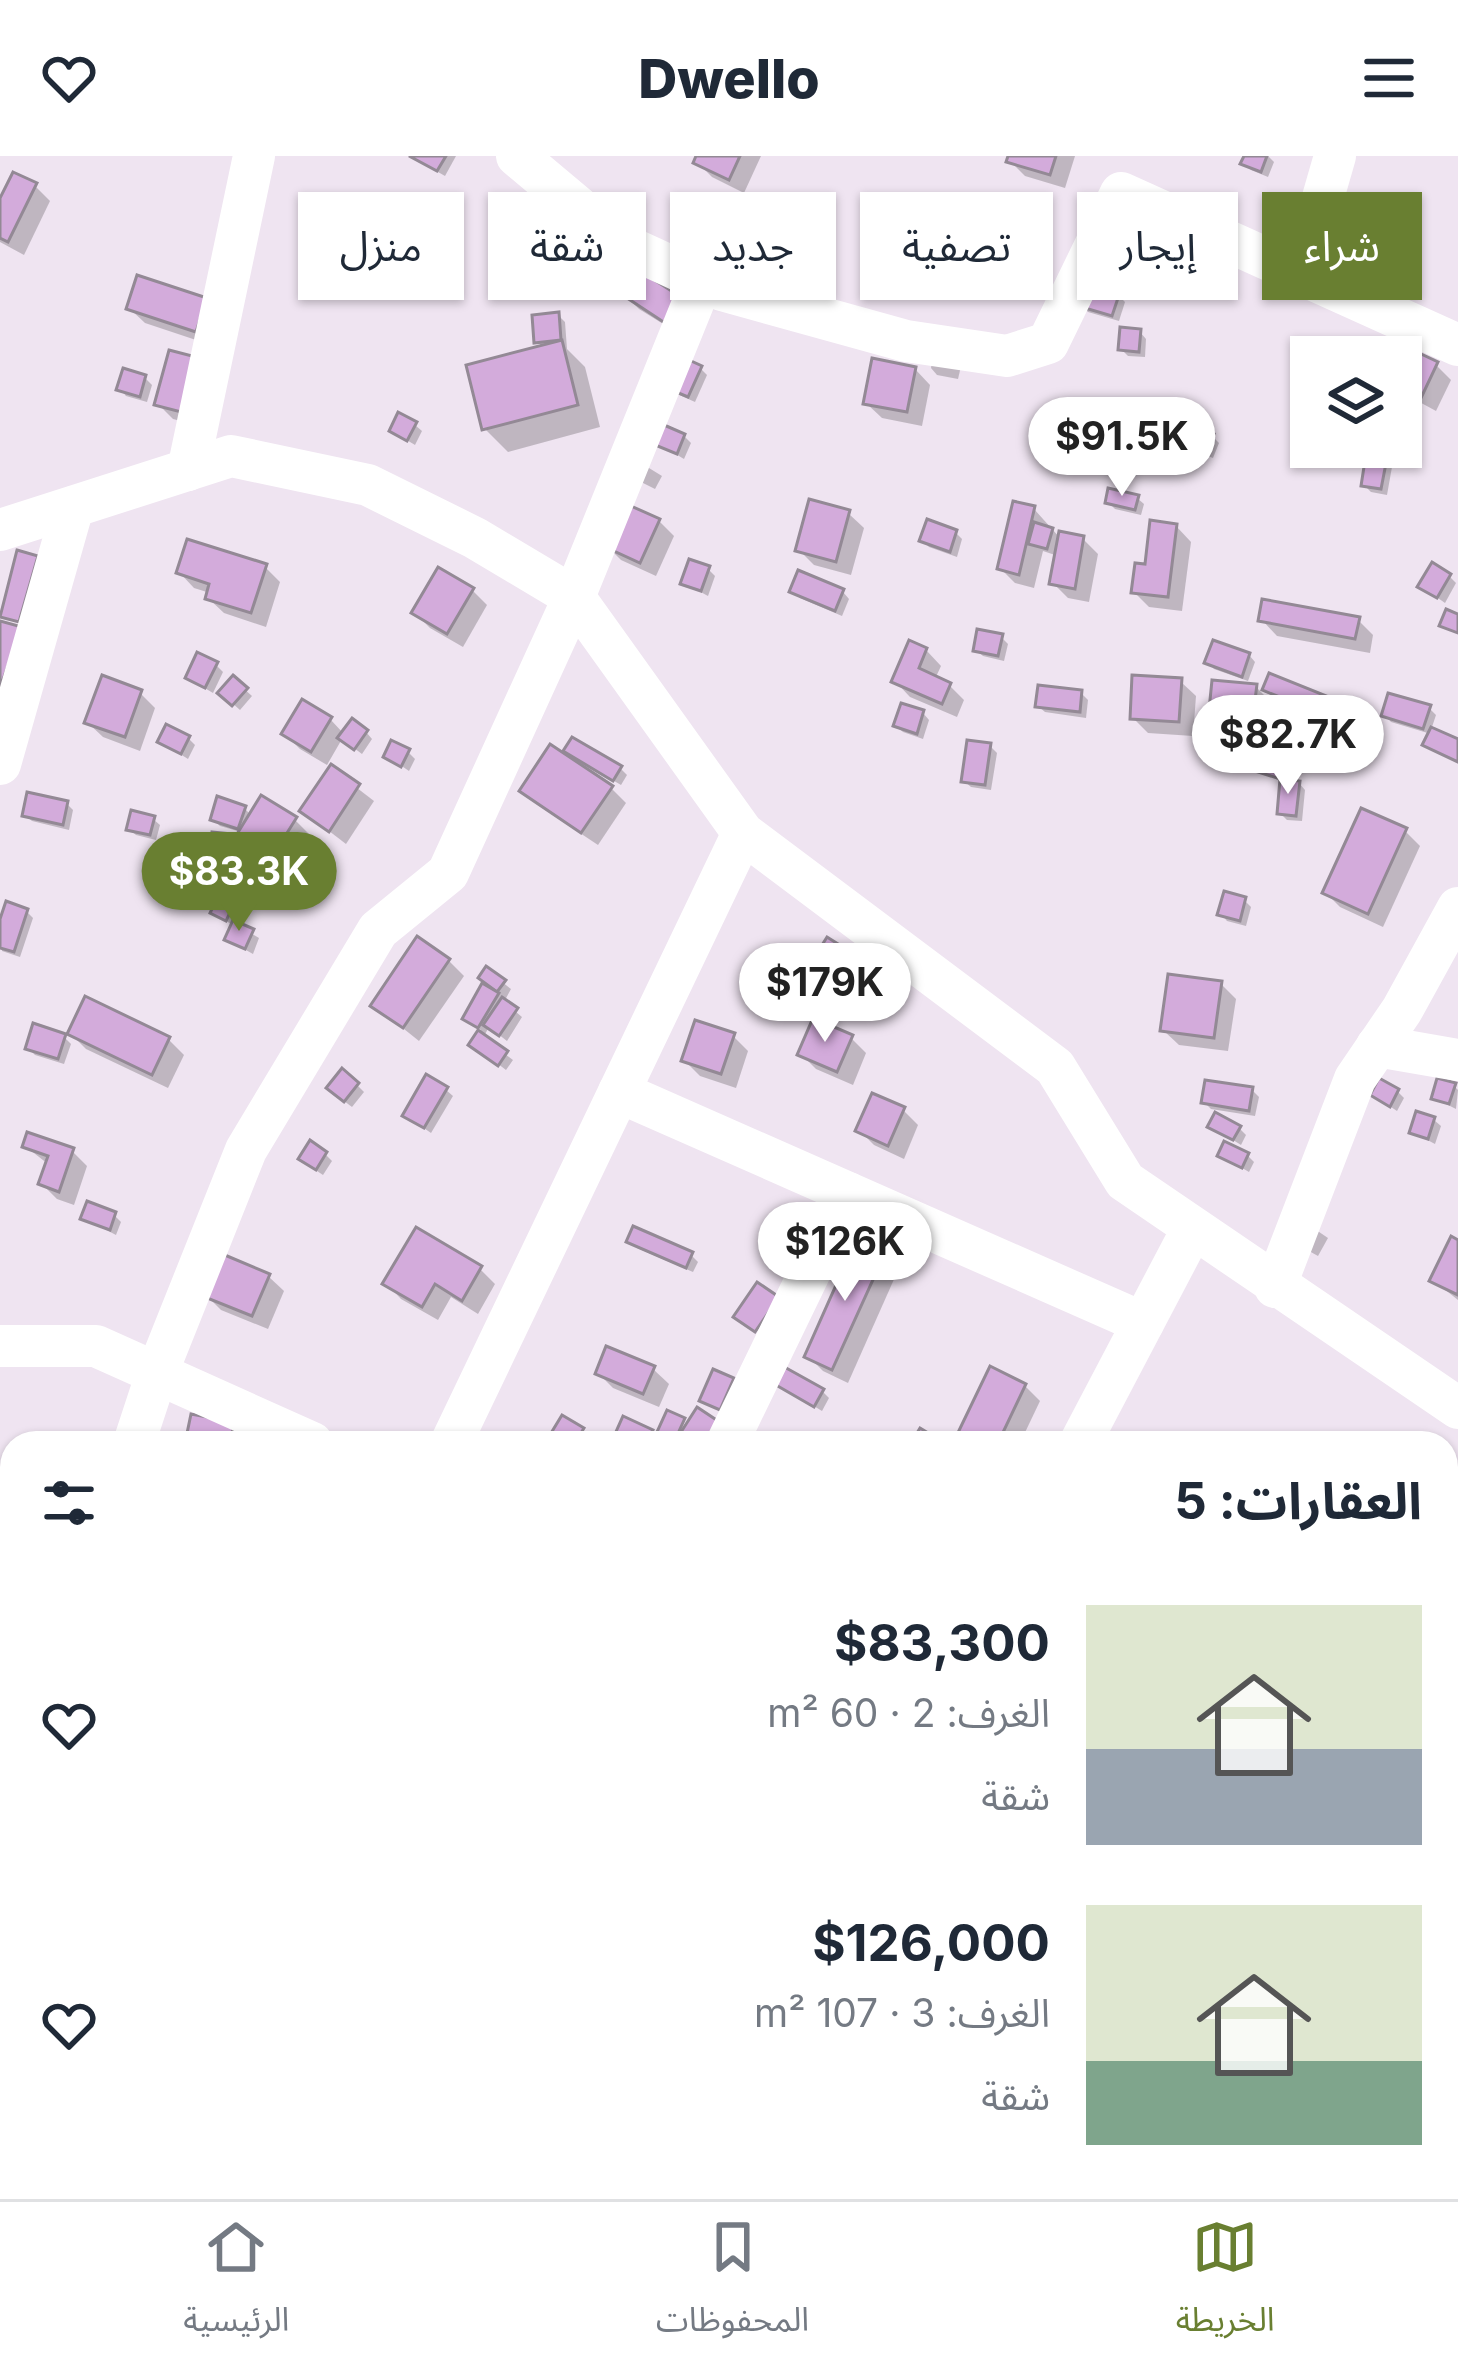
<!DOCTYPE html>
<html lang="ar">
<head>
<meta charset="utf-8">
<style>
	:root { --surface:#fff; --page:#f6f6f7; --text:#1f2937; --muted:#747a83; --line:#e0e1e3; --accent:#697f31 }
	body { margin:0; font-family:Inter,"Noto Sans Arabic",sans-serif; background:var(--page); color:var(--text); direction:rtl; height:100vh; display:flex; flex-direction:column; font-size:45px; white-space:nowrap }
	* { box-sizing:border-box; margin:0 }
	p { font-size:39px; color:var(--muted) }
	.icon { flex:none; width:66px; height:66px; fill:none; stroke:currentColor; stroke-width:2; stroke-linecap:round; stroke-linejoin:round }
	.map { position:relative; flex:1; overflow:hidden; direction:ltr }
	.sheet { position:absolute; left:0px; top:1275px; width:1458px; height:768px; display:flex; flex-direction:column; background:var(--surface); border-radius:36px 36px 0 0; box-shadow:0 3px 9px #0004; direction:rtl }
	.sheet>* { flex:none }
	.guide { position:absolute; left:36px; top:36px; width:1386px; height:108px; direction:rtl; display:flex; gap:24px }
	.fabs { position:absolute; left:1290px; top:180px; display:grid; gap:24px }
	.fabs a { display:grid; place-items:center; width:132px; height:132px; border-radius:0px; background:var(--surface); box-shadow:0 3px 9px #0004; font-size:60px }
	.price { position:absolute; translate:-50% -102px; padding:0 27px; border-radius:42px; background:#fff; color:#222; font-size:39px; line-height:78px; filter:drop-shadow(0 3px 6px #0008) }
	.price::after { content:''; position:absolute; left:50%; top:72px; width:36px; height:27px; margin-left:-18px; background:inherit; clip-path:polygon(0 0,100% 0,50% 100%) }
	.price.on { background:var(--accent); color:#fff }
	ul { padding:0; list-style:none }
	li { display:flex; align-items:center; gap:36px; height:300px; padding:0 36px }
	li span { display:grid; place-items:center; flex:none; width:336px; height:240px; border-radius:0px; color:#555 }
	li>.icon { margin-inline-start:auto }
	span .icon { width:144px; height:144px; fill:#fffc; stroke-width:1 }
	li b { font-size:51px }
	h2 { display:flex; justify-content:space-between; align-items:center; height:144px; padding:0 36px; font-size:51px }
	.pill { padding:0 42px; border-radius:0px; background:var(--surface); box-shadow:0 3px 9px #0004; font-size:42px; line-height:108px }
	.pill.on { background:var(--accent); color:#fff }
	header { display:flex; justify-content:space-between; align-items:center; height:156px; padding:0 36px; background:var(--surface); font-size:54px; font-weight:800 }
	.tabs { display:flex; justify-content:space-around; align-items:center; height:168px; border-top:3px solid var(--line); background:var(--surface); font-size:33px; color:var(--muted) }
	.tabs a { display:grid; justify-items:center; gap:6px }
	.tabs .on { color:var(--accent) }
	.map>svg:first-child { display:block }
	.shadow { fill:#0003 }
	.building { fill:#d3abdb; stroke:#938995; stroke-width:3 }
	.lines { fill:none; stroke-linecap:round; stroke-linejoin:round }
	.minor { stroke:#fff; stroke-width:42 }
</style>
</head>
<body>
<header><svg class="icon" aria-label="menu" viewBox="0 0 24 24"><path d="M4 6h16M4 12h16M4 18h16"/></svg>Dwello<svg class="icon" aria-label="heart" viewBox="0 0 24 24"><path d="M12 20l-8-8c-3-5 5-10 8-4 3-6 11-1 8 4z"/></svg></header>
<div class="map">
<svg width="1458" height="2043" viewBox="0 0 1458 2043">
	<rect width="100%" height="100%" fill="#efe4f1"/>
	<g class="shadow">
		<polygon points="410,0 456,0 445,20"/>
		<polygon points="700,0 761,0 744,37 712,21 697,6"/>
		<polygon points="1011,0 1075,0 1065,32 1025,20 1010,5"/>
		<polygon points="1247,0 1268,0 1274,6 1268,21 1251,14 1244,7"/>
		<polygon points="35,30 50,45 24,99 0,86 0,48"/>
		<polygon points="638,117 681,179 639,153 624,138"/>
		<polygon points="1118,139 1125,146 1119,165 1088,156 1081,149"/>
		<polygon points="205,144 211,189 145,167 129,152"/>
		<polygon points="558,159 565,166 567,193 585,211 600,271 508,296 485,273 544,192 537,185"/>
		<polygon points="1140,176 1146,183 1145,201 1128,200 1121,193"/>
		<polygon points="1403,193 1436,209 1451,224 1436,255 1401,236 1399,201"/>
		<polygon points="934,194 962,206 958,223 937,219 931,212"/>
		<polygon points="171,197 200,270 173,263 158,248"/>
		<polygon points="700,212 707,219 695,246 675,237"/>
		<polygon points="915,213 930,229 922,270 882,262 866,247"/>
		<polygon points="145,222 152,229 147,246 126,240 120,233"/>
		<polygon points="415,269 422,275 415,289 392,275"/>
		<polygon points="684,280 691,287 684,303 659,288"/>
		<polygon points="1212,280 1219,287 1213,302 1181,290 1174,283"/>
		<polygon points="1353,291 1377,291 1373,302 1385,304 1392,311 1387,339 1371,336 1364,329 1369,300"/>
		<polygon points="636,304 662,320 655,333 637,324"/>
		<polygon points="1137,342 1144,348 1141,359 1115,353 1108,346"/>
		<polygon points="1034,353 1061,383 1083,383 1098,398 1089,446 1068,442 1053,427 1058,400 1043,395 1034,432 1015,427 1000,412"/>
		<polygon points="848,357 864,372 851,419 814,409 799,394"/>
		<polygon points="659,365 674,380 656,420 621,404 606,389"/>
		<polygon points="1176,370 1191,386 1182,455 1149,451 1134,436"/>
		<polygon points="956,377 962,383 957,401 929,391 922,384"/>
		<polygon points="265,411 280,426 266,471 224,457 208,442 210,437 194,432 179,416"/>
		<polygon points="708,413 715,420 708,440 684,427"/>
		<polygon points="1449,420 1456,427 1445,447 1421,430"/>
		<polygon points="472,434 487,449 463,491 430,472 415,457"/>
		<polygon points="793,435 843,436 849,443 842,460 800,442"/>
		<polygon points="1262,464 1358,464 1373,479 1370,497 1277,480"/>
		<polygon points="1001,481 1008,488 1004,505 983,500 976,494"/>
		<polygon points="926,494 941,510 935,523 949,529 964,544 957,561 910,541 895,525"/>
		<polygon points="1249,499 1255,506 1248,525 1214,513 1208,506"/>
		<polygon points="216,509 223,516 213,537 188,522"/>
		<polygon points="1270,521 1332,545 1339,552 1334,566 1341,573 1338,596 1314,592 1307,586 1331,563 1264,536"/>
		<polygon points="233,523 252,540 240,554 221,537"/>
		<polygon points="1180,525 1196,540 1193,580 1148,577 1133,562"/>
		<polygon points="1256,531 1271,546 1267,583 1227,578 1211,563"/>
		<polygon points="140,537 155,552 140,595 103,581 87,566"/>
		<polygon points="1081,537 1088,544 1086,562 1045,556 1038,550"/>
		<polygon points="1429,552 1436,559 1431,574 1458,587 1458,607 1425,589 1431,578 1391,566 1385,559"/>
		<polygon points="923,557 929,564 923,583 903,576 896,570"/>
		<polygon points="330,563 344,578 366,576 372,583 362,598 342,583 327,609 300,593 285,578"/>
		<polygon points="188,582 195,589 188,603 161,586"/>
		<polygon points="990,590 997,597 991,634 971,631 964,625"/>
		<polygon points="408,596 415,603 409,615 387,600"/>
		<polygon points="575,602 620,612 627,619 621,629"/>
		<polygon points="1283,603 1290,610 1284,626 1299,627 1305,634 1302,665 1287,664 1280,657 1283,627 1262,615"/>
		<polygon points="331,612 374,645 346,688 303,655"/>
		<polygon points="611,632 626,647 598,689 538,649 522,634"/>
		<polygon points="66,647 73,654 69,674 32,665 25,659"/>
		<polygon points="244,652 252,660 295,664 310,679 289,714 255,693 241,676 220,670 213,663"/>
		<polygon points="153,663 160,669 156,684 136,679 129,673"/>
		<polygon points="1405,675 1420,690 1383,771 1340,751 1325,736"/>
		<polygon points="232,681 239,688 235,710 218,708 211,701"/>
		<polygon points="243,730 249,736 234,767 259,782 253,798 228,784 234,770 214,757"/>
		<polygon points="1244,744 1251,751 1246,770 1227,765 1221,758"/>
		<polygon points="26,755 33,762 20,801 2,795 0,773"/>
		<polygon points="449,805 464,820 419,885 374,849"/>
		<polygon points="863,808 878,823 851,864 802,827"/>
		<polygon points="487,814 511,833 504,846 522,861 507,885 489,871 483,882 513,904 506,914 472,888 481,874 465,862 486,826"/>
		<polygon points="1221,828 1236,843 1228,895 1179,889 1163,874"/>
		<polygon points="71,878 168,883 184,899 168,932 86,893"/>
		<polygon points="733,880 748,895 736,932 700,920 685,905"/>
		<polygon points="64,881 71,888 64,908 35,899 28,892"/>
		<polygon points="851,882 866,897 853,929 816,913 801,898"/>
		<polygon points="357,929 364,936 352,951 336,939"/>
		<polygon points="1454,930 1458,934 1456,953 1434,942"/>
		<polygon points="446,934 453,940 431,977 405,959"/>
		<polygon points="1252,934 1259,941 1255,960 1211,953 1204,946"/>
		<polygon points="1398,936 1404,942 1397,955 1373,939"/>
		<polygon points="903,954 918,969 904,1003 874,989 859,974"/>
		<polygon points="1434,964 1441,970 1435,988 1412,976"/>
		<polygon points="1211,970 1239,972 1246,979 1241,989"/>
		<polygon points="25,990 72,995 87,1010 74,1049 57,1043 42,1028 48,1008"/>
		<polygon points="325,998 332,1005 323,1019 308,1009"/>
		<polygon points="1220,999 1247,999 1254,1006 1249,1016"/>
		<polygon points="114,1059 121,1066 116,1079 83,1062"/>
		<polygon points="1303,1065 1328,1082 1318,1100 1300,1090"/>
		<polygon points="630,1085 691,1099 698,1106 693,1116 637,1092"/>
		<polygon points="1458,1087 1458,1144 1433,1124"/>
		<polygon points="884,1097 899,1112 848,1227 823,1215 808,1200"/>
		<polygon points="480,1113 495,1128 478,1158 451,1141 438,1164 401,1143 386,1127"/>
		<polygon points="268,1120 284,1135 268,1173 221,1154 206,1139"/>
		<polygon points="653,1213 669,1228 659,1251 613,1232 598,1217"/>
		<polygon points="773,1225 822,1235 829,1242 822,1255"/>
		<polygon points="1025,1230 1040,1245 1020,1287 956,1287"/>
		<polygon points="233,1269 247,1287 188,1287"/>
		<polygon points="582,1275 588,1281 585,1287 549,1287"/>
		<polygon points="652,1276 658,1283 656,1287 633,1287 619,1277"/>
		<polygon points="0,1557 12,1567 12,1589 6,1601 0,1598"/>
		<polygon points="1446,1813 1458,1820 1458,1866 1446,1859"/>
		<polygon points="1446,1890 1458,1897 1458,1958 1446,1979"/>
		<polygon points="818,2031 845,2031 847,2033 839,2043"/>
		<polygon points="995,2031 1013,2031 1008,2039"/>
	</g>
	<g class="building">
		<polygon points="409,0 446,0 437,15"/>
		<polygon points="696,0 740,0 729,24 693,7"/>
		<polygon points="1008,0 1056,0 1050,19 1006,6"/>
		<polygon points="1244,0 1267,0 1261,16 1240,8"/>
		<polygon points="13,16 37,27 8,86 0,82 0,42"/>
		<polygon points="576,53 597,72 580,92 559,73"/>
		<polygon points="637,113 681,141 665,167 621,138"/>
		<polygon points="137,119 207,142 196,176 126,153"/>
		<polygon points="1085,126 1120,136 1112,160 1078,150"/>
		<polygon points="559,156 561,184 534,187 532,159"/>
		<polygon points="1120,171 1141,173 1139,196 1118,194"/>
		<polygon points="562,184 578,249 482,274 466,209"/>
		<polygon points="1402,189 1438,206 1421,242 1401,232 1401,201 1396,201"/>
		<polygon points="169,194 200,202 185,257 154,249"/>
		<polygon points="678,199 702,210 688,241 664,231"/>
		<polygon points="872,202 916,211 907,256 863,248"/>
		<polygon points="1308,211 1311,212 1311,252 1297,249"/>
		<polygon points="123,212 146,219 140,241 116,234"/>
		<polygon points="398,256 417,266 407,285 389,275"/>
		<polygon points="1178,265 1214,278 1207,297 1171,284"/>
		<polygon points="664,269 685,278 677,298 655,289"/>
		<polygon points="1366,298 1387,302 1381,333 1361,330"/>
		<polygon points="1108,332 1139,339 1135,354 1105,347"/>
		<polygon points="809,343 850,354 836,406 795,395"/>
		<polygon points="1013,345 1035,350 1019,419 997,413"/>
		<polygon points="622,346 660,363 640,407 603,390"/>
		<polygon points="927,363 957,374 950,396 919,385"/>
		<polygon points="1150,364 1177,368 1168,441 1131,437 1135,407 1145,408"/>
		<polygon points="1034,366 1053,372 1047,393 1028,388"/>
		<polygon points="1059,375 1084,380 1075,433 1049,428"/>
		<polygon points="187,383 267,408 251,457 205,443 209,428 176,417"/>
		<polygon points="17,394 38,400 19,466 0,461"/>
		<polygon points="689,403 710,410 701,435 680,428"/>
		<polygon points="1432,406 1451,418 1437,442 1417,431"/>
		<polygon points="438,411 474,432 447,478 411,457"/>
		<polygon points="798,414 844,433 835,455 789,436"/>
		<polygon points="1262,443 1360,461 1355,483 1258,465"/>
		<polygon points="1446,453 1458,458 1458,477 1439,470"/>
		<polygon points="0,465 22,471 0,532"/>
		<polygon points="977,473 1003,478 998,500 973,495"/>
		<polygon points="909,484 927,492 919,512 951,527 942,548 891,526"/>
		<polygon points="1213,484 1250,497 1242,521 1204,507"/>
		<polygon points="197,496 218,506 205,532 185,522"/>
		<polygon points="1269,517 1334,543 1327,560 1262,534"/>
		<polygon points="102,519 142,534 125,581 84,567"/>
		<polygon points="233,519 248,532 232,550 217,537"/>
		<polygon points="1132,519 1182,522 1179,566 1130,563"/>
		<polygon points="1212,524 1257,528 1252,569 1208,564"/>
		<polygon points="1038,529 1082,534 1080,556 1035,551"/>
		<polygon points="1388,537 1431,549 1423,573 1381,560"/>
		<polygon points="302,543 332,561 311,596 281,578"/>
		<polygon points="901,547 924,554 917,578 893,570"/>
		<polygon points="1309,559 1336,564 1332,591 1304,587"/>
		<polygon points="352,562 368,574 354,594 337,582"/>
		<polygon points="166,568 190,580 181,598 157,586"/>
		<polygon points="1431,571 1458,583 1458,606 1422,589"/>
		<polygon points="572,581 622,610 613,625 563,595"/>
		<polygon points="391,584 410,593 401,611 383,601"/>
		<polygon points="967,584 991,587 985,629 961,626"/>
		<polygon points="550,588 613,630 581,677 519,635"/>
		<polygon points="1265,594 1285,601 1277,622 1258,616"/>
		<polygon points="331,608 360,628 329,676 299,655"/>
		<polygon points="1280,623 1300,625 1296,660 1277,658"/>
		<polygon points="27,636 68,645 63,669 22,660"/>
		<polygon points="261,639 297,661 272,701 237,678"/>
		<polygon points="217,640 246,650 238,673 210,664"/>
		<polygon points="1361,652 1407,672 1368,758 1322,737"/>
		<polygon points="131,654 155,660 150,679 126,674"/>
		<polygon points="212,676 233,678 229,705 208,702"/>
		<polygon points="228,719 244,727 226,765 210,757"/>
		<polygon points="1224,735 1246,741 1240,765 1217,759"/>
		<polygon points="6,745 28,753 14,796 0,792 0,763"/>
		<polygon points="233,764 254,773 245,793 224,784"/>
		<polygon points="417,780 450,803 403,872 370,850"/>
		<polygon points="827,781 865,805 835,852 798,828"/>
		<polygon points="486,810 506,824 497,836 478,822"/>
		<polygon points="1168,818 1222,825 1214,882 1160,875"/>
		<polygon points="482,827 499,837 478,872 462,863"/>
		<polygon points="85,840 170,881 152,919 67,878"/>
		<polygon points="502,841 518,852 499,880 483,869"/>
		<polygon points="813,862 853,879 837,916 797,899"/>
		<polygon points="695,864 735,877 721,918 681,905"/>
		<polygon points="33,867 66,878 58,903 25,893"/>
		<polygon points="478,874 508,895 498,910 468,889"/>
		<polygon points="342,912 359,927 344,946 326,932"/>
		<polygon points="426,918 448,931 424,972 402,960"/>
		<polygon points="1379,922 1399,933 1390,951 1370,939"/>
		<polygon points="1437,922 1456,927 1449,948 1431,943"/>
		<polygon points="1205,924 1253,931 1249,955 1201,947"/>
		<polygon points="872,937 905,951 888,990 855,975"/>
		<polygon points="1416,955 1435,961 1428,983 1409,977"/>
		<polygon points="1215,956 1241,970 1233,984 1207,971"/>
		<polygon points="27,976 74,992 59,1036 38,1028 48,1000 22,991"/>
		<polygon points="310,984 327,996 316,1014 298,1003"/>
		<polygon points="1224,985 1249,997 1242,1012 1217,1000"/>
		<polygon points="87,1045 116,1056 110,1074 80,1063"/>
		<polygon points="633,1070 693,1096 686,1112 626,1086"/>
		<polygon points="416,1071 482,1110 462,1145 435,1128 422,1151 382,1128"/>
		<polygon points="1451,1080 1458,1084 1458,1139 1429,1125"/>
		<polygon points="857,1082 886,1095 832,1214 804,1201"/>
		<polygon points="220,1097 270,1118 252,1160 202,1140"/>
		<polygon points="757,1126 779,1141 755,1176 733,1161"/>
		<polygon points="606,1190 655,1210 643,1238 595,1218"/>
		<polygon points="779,1208 824,1233 814,1251 769,1225"/>
		<polygon points="990,1210 1026,1228 998,1287 953,1287"/>
		<polygon points="713,1213 734,1222 720,1254 699,1245"/>
		<polygon points="697,1251 718,1265 704,1287 674,1287"/>
		<polygon points="667,1254 685,1262 675,1284 657,1276"/>
		<polygon points="191,1258 234,1266 230,1287 185,1287"/>
		<polygon points="562,1259 584,1272 575,1287 545,1287"/>
		<polygon points="623,1260 653,1274 647,1287 635,1287 615,1278"/>
		<polygon points="920,1272 943,1286 942,1287 911,1287"/>
		<polygon points="12,1348 12,1387 0,1382"/>
		<polygon points="1446,1887 1458,1894 1458,1918 1446,1938"/>
		<polygon points="743,2031 806,2031 824,2043 736,2043"/>
	</g>
	<g class="lines">
		<g class="minor">
			<polyline points="517,0 622,88 722,134 906,185 1007,200 1048,187 1121,37 1458,189"/>
			<polyline points="1301,118 1335,0"/>
			<polyline points="188,314 254,0"/>
			<polyline points="0,374 231,300 368,329 475,382 574,441 743,677 1055,911 1125,1025 1458,1252"/>
			<polyline points="0,608 73,351"/>
			<polyline points="1377,890 1458,904"/>
			<polyline points="619,936 1143,1167"/>
			<polyline points="1275,1131 1355,923 1402,854 1458,752"/>
			<polyline points="0,1190 96,1190 312,1287"/>
			<polyline points="134,1287 157,1217 246,994 378,774 448,717 574,441 702,125"/>
			<polyline points="451,1287 743,677"/>
			<polyline points="727,1287 848,1037"/>
			<polyline points="1080,1287 1193,1072"/>
			<polyline points="1446,1438 1458,1416"/>
			<polyline points="0,1691 12,1655"/>
			<polyline points="0,1764 12,1776"/>
			<polyline points="1446,1815 1458,1821"/>
			<polyline points="265,2031 278,2043"/>
			<polyline points="1139,2031 1156,2043"/>
			<polyline points="123,2043 132,2031"/>
			<polyline points="637,2043 645,2031"/>
		</g>
	</g>
</svg>
<div class="fabs">
<a><svg class="icon" aria-label="layers" viewBox="0 0 24 24"><path d="M12 4l9 5-9 5-9-5zM3 14l9 5 9-5"/></svg></a>
</div>
<b class="price" style="left:1122px;top:343px">$91.5K</b>
<b class="price" style="left:1288px;top:641px">$82.7K</b>
<b class="price on" style="left:239px;top:778px">$83.3K</b>
<b class="price" style="left:825px;top:889px">$179K</b>
<b class="price" style="left:845px;top:1148px">$126K</b>
<div class="guide">
<a class="pill on">شراء</a>
<a class="pill">إيجار</a>
<a class="pill">تصفية</a>
<a class="pill">جديد</a>
<a class="pill">شقة</a>
<a class="pill">منزل</a>
</div>
<section class="sheet">
<h2>العقارات: 5<svg class="icon" aria-label="filters" viewBox="0 0 24 24"><path d="M4 7h16M4 17h16"/><circle cx="9" cy="7" r="2"/><circle cx="15" cy="17" r="2"/></svg></h2>
<ul>
<li><span style="background:linear-gradient(#dfe7d0 60%,#9aa5b1 0)"><svg class="icon" aria-label="home" viewBox="0 0 24 24"><path d="M3 11l9-7 9 7M6 9v11h12V9"/></svg></span><div><b>$83,300</b><p>الغرف: 2 · 60 m²</p><p>شقة</p></div><svg class="icon" aria-label="heart" viewBox="0 0 24 24"><path d="M12 20l-8-8c-3-5 5-10 8-4 3-6 11-1 8 4z"/></svg></li>
<li><span style="background:linear-gradient(#dfe7d0 65%,#7fa58c 0)"><svg class="icon" aria-label="home" viewBox="0 0 24 24"><path d="M3 11l9-7 9 7M6 9v11h12V9"/></svg></span><div><b>$126,000</b><p>الغرف: 3 · 107 m²</p><p>شقة</p></div><svg class="icon" aria-label="heart" viewBox="0 0 24 24"><path d="M12 20l-8-8c-3-5 5-10 8-4 3-6 11-1 8 4z"/></svg></li>
</ul>
</section>
</div>
<nav class="tabs">
<a class="on"><svg class="icon" aria-label="map" viewBox="0 0 24 24"><path d="M3 6l6-2 6 2 6-2v14l-6 2-6-2-6 2zM9 4v14M15 6v14"/></svg>الخريطة</a>
<a><svg class="icon" aria-label="saved" viewBox="0 0 24 24"><path d="M7 4h10v16l-5-4-5 4z"/></svg>المحفوظات</a>
<a><svg class="icon" aria-label="home" viewBox="0 0 24 24"><path d="M3 11l9-7 9 7M6 9v11h12V9"/></svg>الرئيسية</a>
</nav>
</body>
</html>
